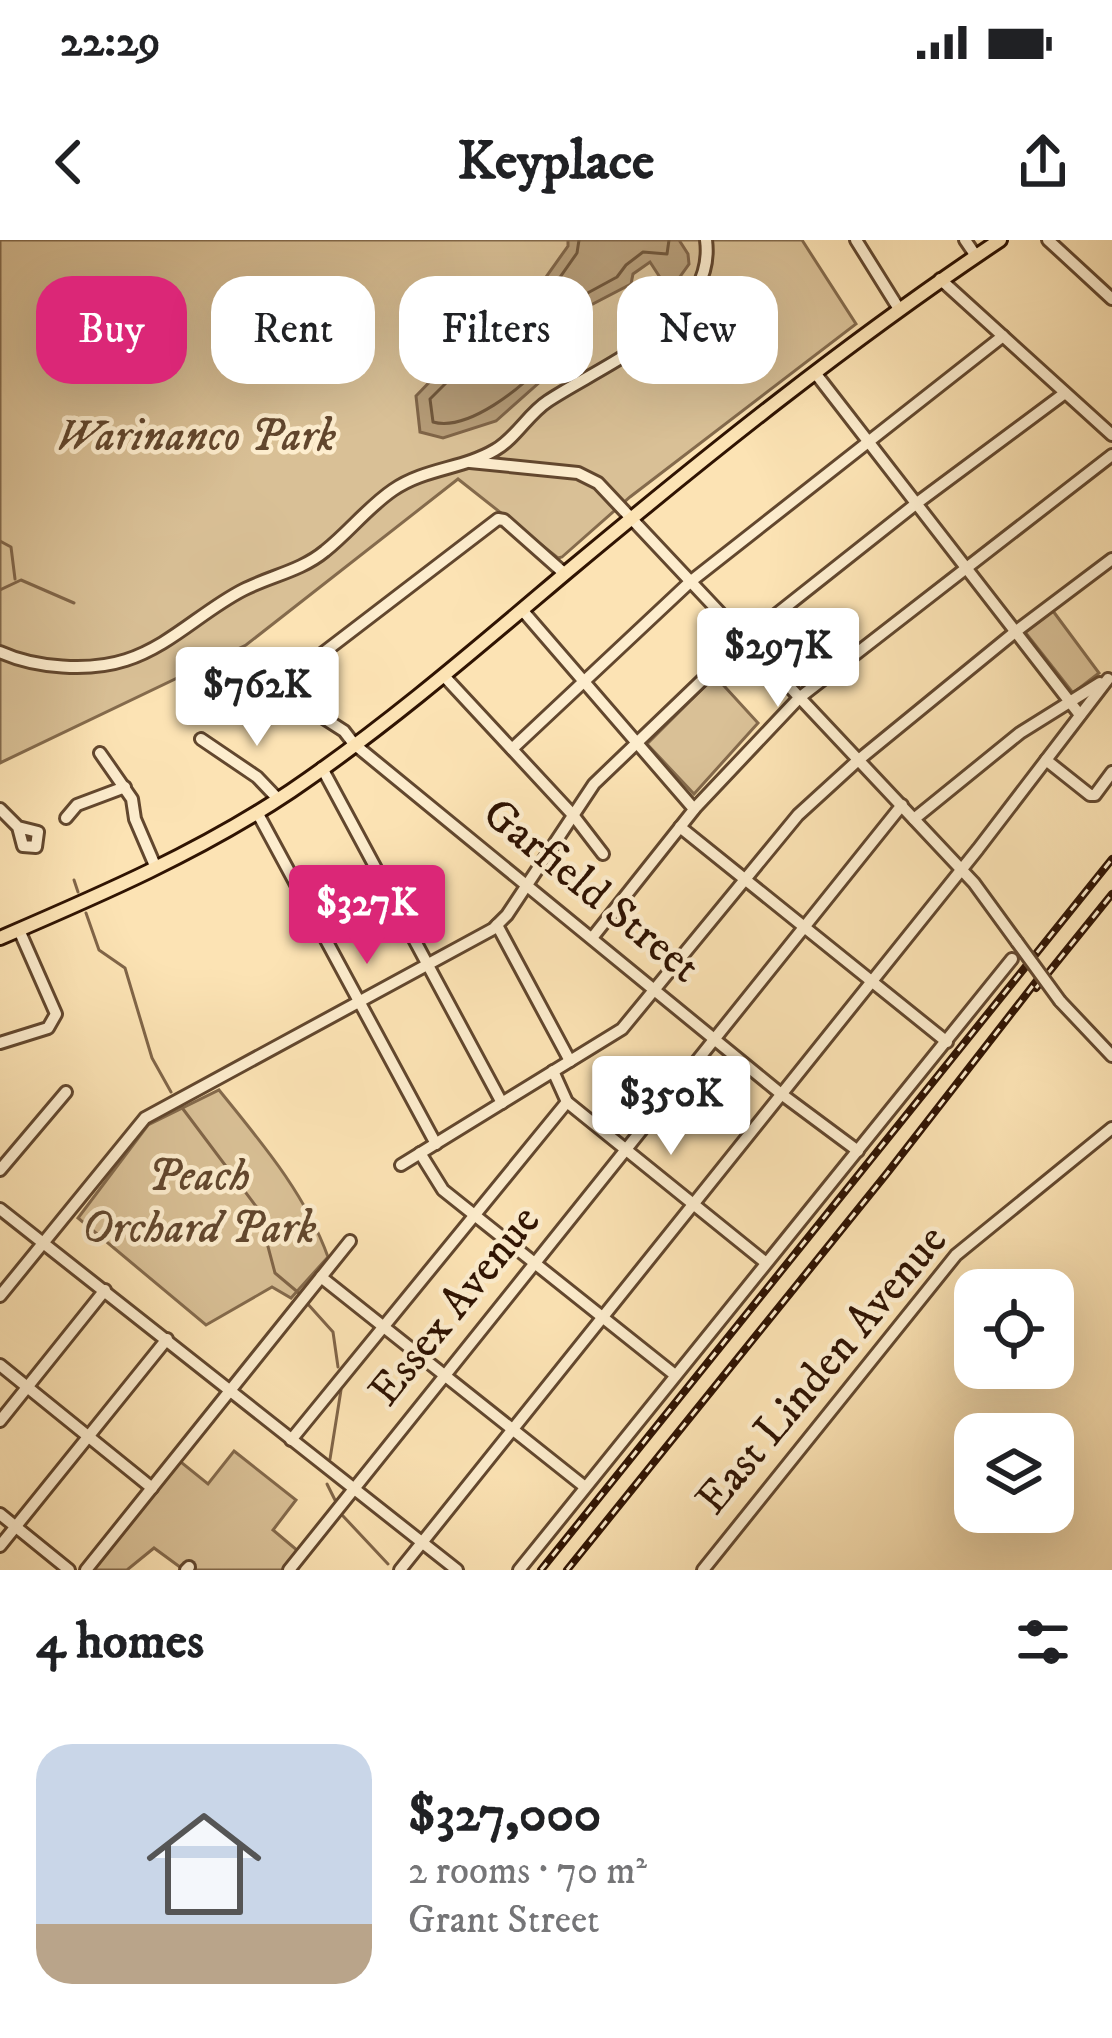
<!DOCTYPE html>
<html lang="en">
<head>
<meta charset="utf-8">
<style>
	:root { --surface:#fff; --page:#f2f2f2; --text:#202124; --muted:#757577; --accent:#db2777 }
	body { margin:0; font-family:"IM FELL DW Pica",serif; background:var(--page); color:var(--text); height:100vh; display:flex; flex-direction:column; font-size:45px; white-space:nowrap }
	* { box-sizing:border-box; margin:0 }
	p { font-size:39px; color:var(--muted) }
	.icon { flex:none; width:66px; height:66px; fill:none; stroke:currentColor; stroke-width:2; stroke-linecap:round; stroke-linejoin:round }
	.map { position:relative; height:1330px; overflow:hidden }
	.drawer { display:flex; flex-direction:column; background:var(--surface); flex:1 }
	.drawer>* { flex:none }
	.guide { position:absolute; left:36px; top:36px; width:1041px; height:108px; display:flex; gap:24px }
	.controls { position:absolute; left:954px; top:1029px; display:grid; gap:24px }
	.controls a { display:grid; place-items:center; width:120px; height:120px; border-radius:24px; background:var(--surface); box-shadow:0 12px 48px #0002; font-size:60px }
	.price { position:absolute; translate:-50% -102px; padding:0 27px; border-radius:12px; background:#fff; color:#222; font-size:39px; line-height:78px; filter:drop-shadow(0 3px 6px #0008) }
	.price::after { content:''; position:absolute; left:50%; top:72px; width:36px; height:27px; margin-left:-18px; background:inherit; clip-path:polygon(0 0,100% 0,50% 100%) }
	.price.on { background:var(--accent); color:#fff }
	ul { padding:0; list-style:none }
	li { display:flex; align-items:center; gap:36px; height:300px; padding:0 36px }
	li span { display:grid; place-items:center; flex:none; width:336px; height:240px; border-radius:36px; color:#555 }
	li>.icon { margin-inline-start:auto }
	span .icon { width:144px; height:144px; fill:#fffc; stroke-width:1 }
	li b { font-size:51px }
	h2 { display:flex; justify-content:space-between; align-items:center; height:144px; padding:0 36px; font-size:51px }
	.pill { padding:0 42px; border-radius:36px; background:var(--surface); box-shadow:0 12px 48px #0002; font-size:42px; line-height:108px }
	.pill.on { background:var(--accent); color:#fff }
	.status { display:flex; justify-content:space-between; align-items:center; height:84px; padding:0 60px; background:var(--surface); direction:ltr }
	.status svg { height:33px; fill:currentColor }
	header { display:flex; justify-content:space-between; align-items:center; height:156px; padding:0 36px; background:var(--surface); font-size:54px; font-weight:700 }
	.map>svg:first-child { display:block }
	.green { fill:#d9c096; stroke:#846a4c; stroke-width:3 }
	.water { fill:#b69c77; stroke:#806548; stroke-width:3 }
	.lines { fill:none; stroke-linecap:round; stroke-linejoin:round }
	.shore { stroke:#72583c; stroke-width:3 }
	.stream { stroke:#806548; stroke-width:3 }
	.minor-casing { stroke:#62472e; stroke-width:16 }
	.major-casing { stroke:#2f1302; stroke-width:18 }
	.minor { stroke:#fdedce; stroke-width:10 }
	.major { stroke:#fce3b4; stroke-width:12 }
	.rail-casing { stroke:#2f1302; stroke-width:8 }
	.rail { stroke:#fdedce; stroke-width:3; stroke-dasharray:9; stroke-linecap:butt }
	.minor-bridge-casing { stroke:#62472e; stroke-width:16; stroke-linecap:butt }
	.minor-bridge { stroke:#fdedce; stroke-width:10 }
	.labels { text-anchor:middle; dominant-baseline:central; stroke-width:9; stroke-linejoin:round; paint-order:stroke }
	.park-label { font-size:45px; font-style:italic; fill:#62472e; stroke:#fdedce }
	.street-label { font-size:45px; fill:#2f1302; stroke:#fdedce }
</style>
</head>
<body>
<div class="status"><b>22:29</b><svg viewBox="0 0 49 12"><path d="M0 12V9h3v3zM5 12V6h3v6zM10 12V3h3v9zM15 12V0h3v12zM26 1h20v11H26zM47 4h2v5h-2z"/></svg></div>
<header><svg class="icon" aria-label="back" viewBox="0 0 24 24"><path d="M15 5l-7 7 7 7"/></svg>Keyplace<svg class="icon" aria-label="share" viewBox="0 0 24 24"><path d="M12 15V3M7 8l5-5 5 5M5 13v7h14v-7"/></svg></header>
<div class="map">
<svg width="1112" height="1330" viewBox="0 0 1112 1330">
	<rect width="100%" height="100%" fill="#fce3b4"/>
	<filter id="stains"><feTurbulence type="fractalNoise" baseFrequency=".00167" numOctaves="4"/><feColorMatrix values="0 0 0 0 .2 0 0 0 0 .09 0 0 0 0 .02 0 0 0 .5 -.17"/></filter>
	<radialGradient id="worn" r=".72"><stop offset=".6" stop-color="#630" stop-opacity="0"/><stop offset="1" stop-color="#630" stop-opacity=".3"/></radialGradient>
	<g class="green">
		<polygon points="0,0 802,0 856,84 630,257 562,317 558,318 458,239 246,405 0,523"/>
		<polygon points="1053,371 1099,433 1073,453 1025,392"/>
		<polygon points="715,436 758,483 694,554 647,504"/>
		<path d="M 219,850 C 261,902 305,953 328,1017 L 291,1058 L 272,1047 L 206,1085 L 78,978 L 148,885 Z"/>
		<polygon points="234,1211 296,1260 273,1290 304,1316 293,1330 184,1330 154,1308 127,1330 85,1330 176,1218 208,1244"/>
	</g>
	<polygon class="water" points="568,0 679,0 688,14 689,24 674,45 665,45 650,22 633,34 631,44 568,77 559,125 496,181 443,198 420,192 416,156 444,127 500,102 568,6"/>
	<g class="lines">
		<path class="shore" d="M 579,0 L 577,13 L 509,110 L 452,137 L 430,159 L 433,182 C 467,192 524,147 544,122 C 555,108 552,84 560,68 L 617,37 L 626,25 L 643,12 L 667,14 L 669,0"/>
		<g class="stream">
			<polyline points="0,301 11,307 15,339"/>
			<polyline points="0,350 21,340 74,363"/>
			<polyline points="74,640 78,652"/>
			<polyline points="86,673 99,710 125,728 152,818 171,852"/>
			<polyline points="180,865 258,969 275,1033 300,1054"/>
			<polyline points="306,1062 333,1092 338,1127"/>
			<polyline points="330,1219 341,1150"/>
			<polyline points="327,1244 335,1260"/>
			<polyline points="343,1276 388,1324"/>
		</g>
		<g class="minor-casing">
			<g id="minor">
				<polyline points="856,0 899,69"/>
				<polyline points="965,0 976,16"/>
				<polyline points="1048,0 1112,59"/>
				<polyline points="940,39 1112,195"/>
				<polyline points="816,134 1080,475"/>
				<polyline points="470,222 578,233 598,243 974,643 1017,702"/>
				<polyline points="523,371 694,569"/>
				<path d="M 0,412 C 35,428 89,432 126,420 C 170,406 202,371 243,350 C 270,336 301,331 325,311 C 349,292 368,267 393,250 C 425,228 463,229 495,210 C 516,198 528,174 548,161 C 602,125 717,81 706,0"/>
				<polyline points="252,432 344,491 354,504 780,853 858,911"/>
				<polyline points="444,436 573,575 603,614"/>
				<polyline points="276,449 498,279 504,280 565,334"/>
				<polyline points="201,499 257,537 278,559"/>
				<polyline points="512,509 690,342 1003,96"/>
				<polyline points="100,513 132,559 135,579 156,628"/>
				<polyline points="1046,520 1090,555 1095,555 1112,532"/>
				<polyline points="322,528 502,863"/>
				<polyline points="0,569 18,587 23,606 36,607 38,592 18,587"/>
				<polyline points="257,572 436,904"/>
				<polyline points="66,578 77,565 125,547"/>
				<polyline points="914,579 1020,493 1100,443"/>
				<polyline points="680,587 947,802"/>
				<polyline points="497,685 570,821"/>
				<polyline points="592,698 696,567 799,458 1112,215"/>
				<polyline points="1060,761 1112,816"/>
				<polyline points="0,803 48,788 56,774 19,690"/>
				<polyline points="553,831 567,862 765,1022"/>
				<polyline points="420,913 443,950 675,1135"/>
				<polyline points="401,925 622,789 798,575 856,522 1015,392 1112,319"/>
				<polyline points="0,930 66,852"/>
				<polyline points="0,969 457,1330"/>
				<polyline points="321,1037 585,1247"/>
				<polyline points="0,1056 145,878 493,689 507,675 594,544 744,400 917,263 1065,153"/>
				<polyline points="0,1125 152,1248"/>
				<polyline points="0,1181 105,1050"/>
				<polyline points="291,1200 567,862"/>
				<polyline points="0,1274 69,1330"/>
				<polyline points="0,1306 167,1099"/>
				<polyline points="86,1330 350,1001"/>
				<polyline points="186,1330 189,1327"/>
				<polyline points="289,1330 902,565"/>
				<polyline points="400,1330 978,609 1108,439"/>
				<polyline points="519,1330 1012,719"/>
				<polyline points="703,1330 956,1015 1112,888"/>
			</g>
		</g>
		<g class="major-casing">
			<path id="major" d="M 0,698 C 100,655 200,612 291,551 C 388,485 478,407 568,331 C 707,215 849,101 1000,0"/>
		</g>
		<use href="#minor" class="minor"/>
		<use href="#major" class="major"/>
		<g class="rail-casing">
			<g id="rail">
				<polyline points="1036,748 1112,654"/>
				<polyline points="541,1330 1112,619"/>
				<polyline points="567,1330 888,932 1042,734"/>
			</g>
		</g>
		<use href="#rail" class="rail"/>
		<g class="minor-bridge-casing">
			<polyline id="minor-bridge" points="1017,702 1060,761"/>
		</g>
		<use href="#minor-bridge" class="minor-bridge"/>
	</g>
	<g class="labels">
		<g class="park-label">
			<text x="196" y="197">Warinanco Park</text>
			<text x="199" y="937">Peach<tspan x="199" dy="52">Orchard Park</tspan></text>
		</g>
		<g class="street-label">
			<text transform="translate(591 651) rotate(39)">Garfield Street</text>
			<text transform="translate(455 1066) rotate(-51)">Essex Avenue</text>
			<text transform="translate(822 1130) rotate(-50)">East Linden Avenue</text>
		</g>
	</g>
	<rect width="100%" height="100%" filter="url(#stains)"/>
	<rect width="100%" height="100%" fill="url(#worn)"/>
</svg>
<div class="controls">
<a><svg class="icon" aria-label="locate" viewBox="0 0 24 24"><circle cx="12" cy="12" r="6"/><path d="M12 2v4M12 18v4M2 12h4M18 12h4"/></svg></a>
<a><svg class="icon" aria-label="layers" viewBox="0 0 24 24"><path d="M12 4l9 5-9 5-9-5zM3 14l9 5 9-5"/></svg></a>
</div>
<b class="price" style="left:778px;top:470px">$297K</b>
<b class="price" style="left:257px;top:509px">$762K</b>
<b class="price on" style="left:367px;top:727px">$327K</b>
<b class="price" style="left:671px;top:918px">$350K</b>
<div class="guide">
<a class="pill on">Buy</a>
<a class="pill">Rent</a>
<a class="pill">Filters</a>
<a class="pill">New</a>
</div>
</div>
<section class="drawer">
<h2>4 homes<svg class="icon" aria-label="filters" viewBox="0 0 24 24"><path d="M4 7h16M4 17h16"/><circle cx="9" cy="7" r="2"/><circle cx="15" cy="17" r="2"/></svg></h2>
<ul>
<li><span style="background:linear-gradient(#c9d6e8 75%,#b9a48a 0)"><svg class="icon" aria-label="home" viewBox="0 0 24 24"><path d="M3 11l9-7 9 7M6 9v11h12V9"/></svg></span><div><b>$327,000</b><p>2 rooms · 70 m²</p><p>Grant Street</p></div></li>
</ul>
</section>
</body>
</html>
